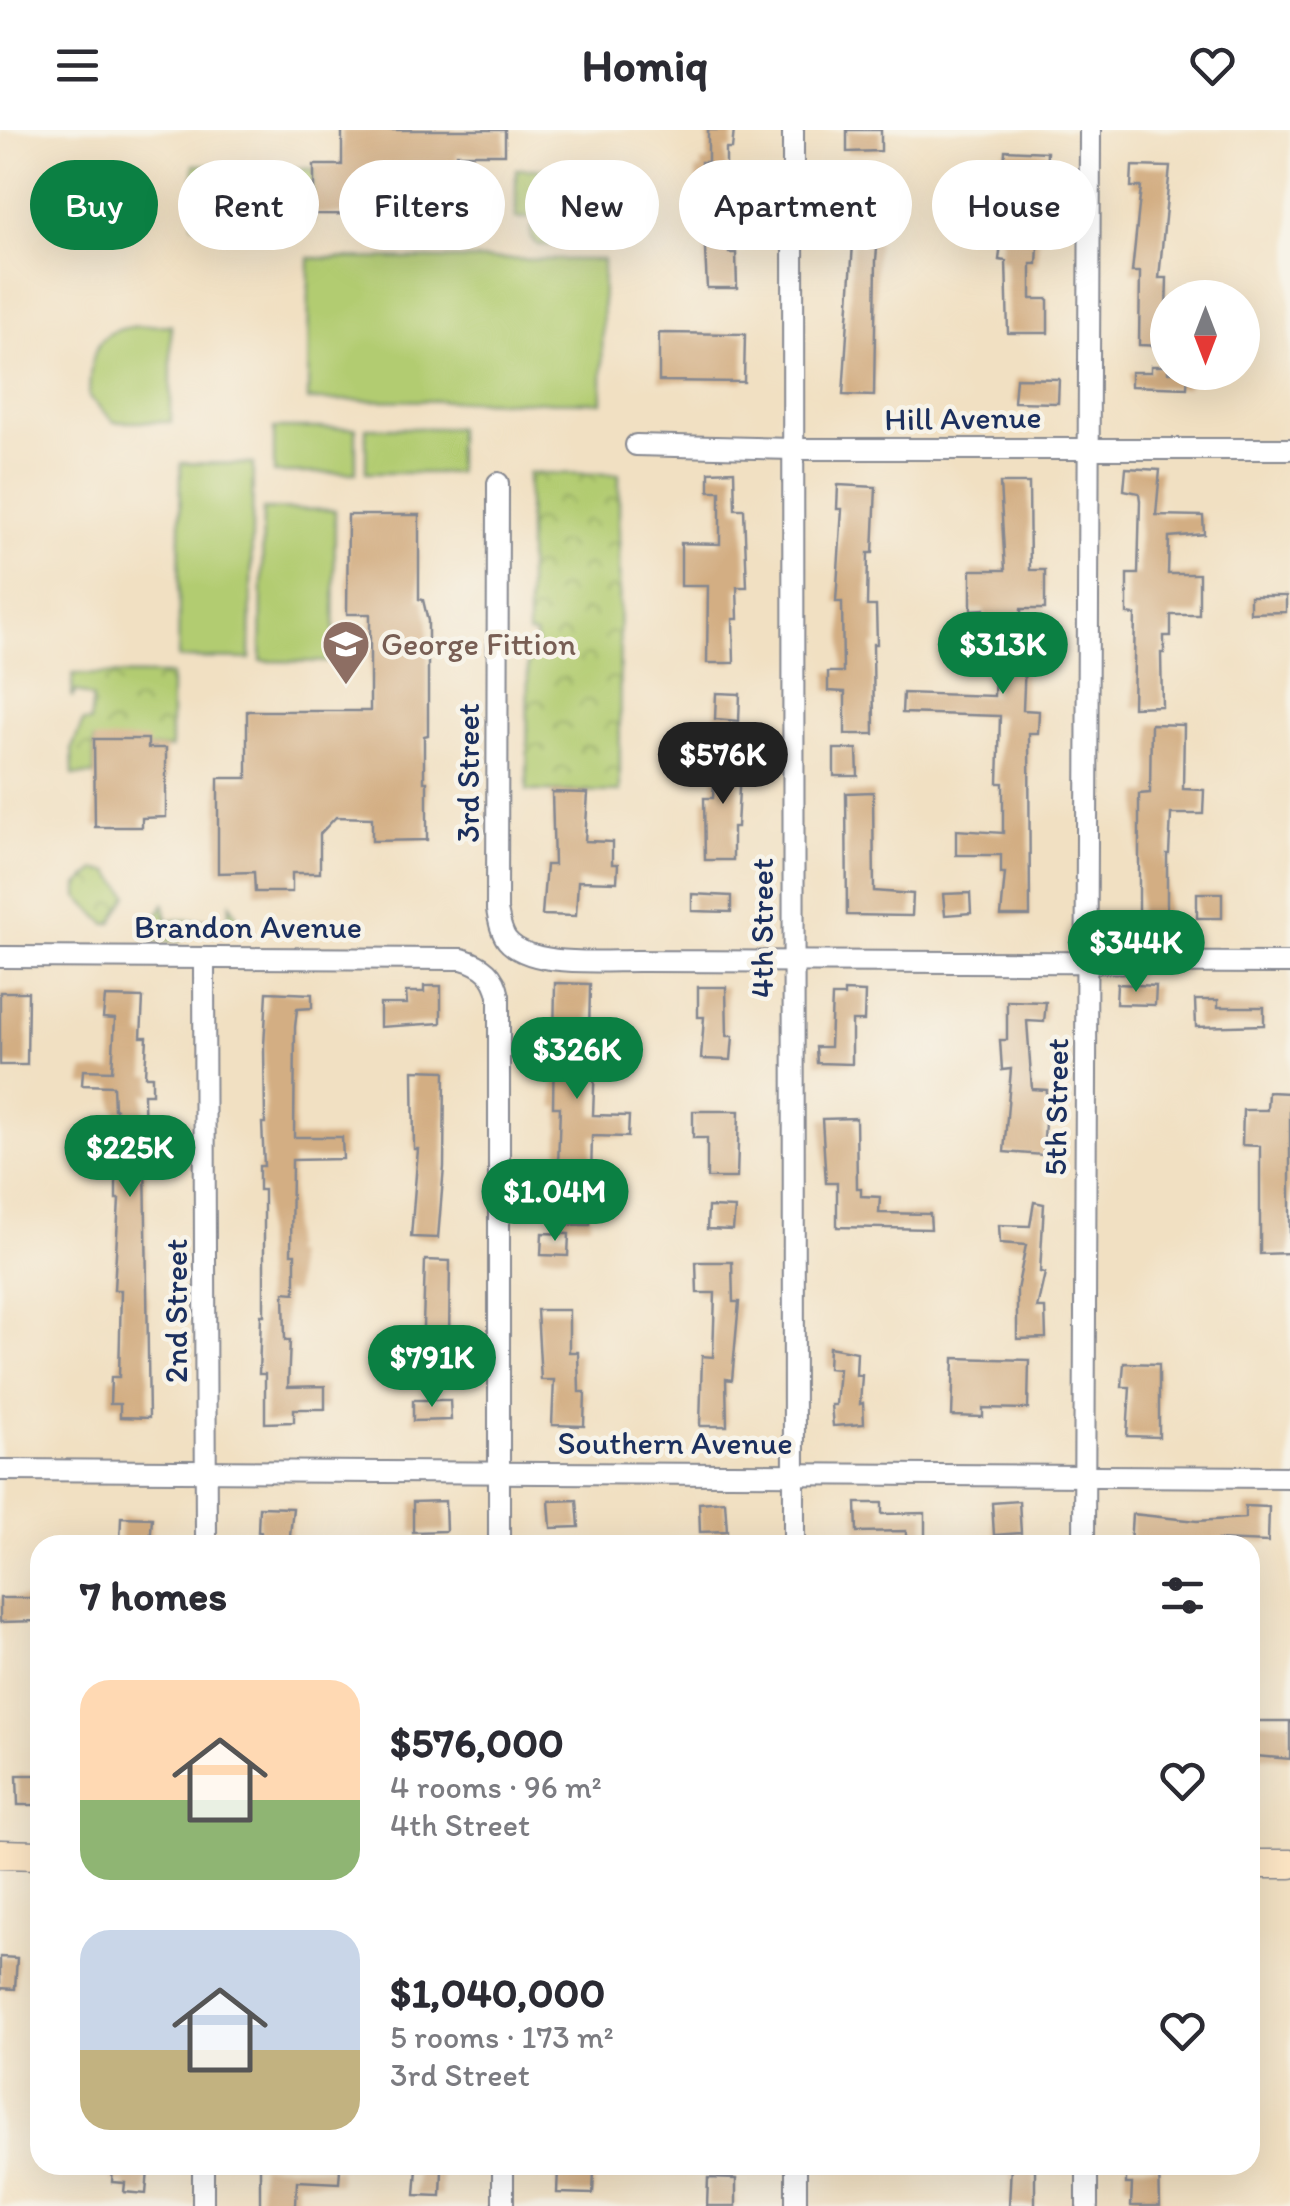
<!DOCTYPE html>
<html lang="en">
<head>
<meta charset="utf-8">
<style>
	:root { --surface:#fff; --page:#f2f2f3; --text:#2b2b33; --muted:#7c7c81; --accent:#0b8043 }
	body { margin:0; font-family:Itim,sans-serif; background:var(--page); color:var(--text); height:100vh; display:flex; flex-direction:column; font-size:38px; white-space:nowrap }
	* { box-sizing:border-box; margin:0 }
	p { font-size:32px; color:var(--muted) }
	.icon { flex:none; width:55px; height:55px; fill:none; stroke:currentColor; stroke-width:2; stroke-linecap:round; stroke-linejoin:round }
	.map { position:relative; flex:1; overflow:hidden }
	.sheet { position:absolute; left:30px; top:1405px; width:1230px; height:640px; display:flex; flex-direction:column; background:var(--surface); border-radius:30px; box-shadow:0 10px 40px #0002 }
	.sheet>* { flex:none }
	.top-card { position:absolute; left:30px; top:30px; width:1230px; height:90px; display:flex; gap:20px }
	.needle { width:65px; rotate:180deg }
	.fabs { position:absolute; left:1150px; top:150px; display:grid; gap:20px }
	.fabs a { display:grid; place-items:center; width:110px; height:110px; border-radius:50%; background:var(--surface); box-shadow:0 10px 40px #0002; font-size:50px }
	.price { position:absolute; translate:-50% -85px; padding:0 22px; border-radius:35px; background:var(--accent); color:#fff; font-size:32px; line-height:65px; filter:drop-shadow(0 2px 5px #0008) }
	.price::after { content:''; position:absolute; left:50%; top:60px; width:30px; height:22px; margin-left:-15px; background:inherit; clip-path:polygon(0 0,100% 0,50% 100%) }
	.price.on { background:#222; color:#fff }
	ul { padding:0; list-style:none }
	li { display:flex; align-items:center; gap:30px; height:250px; padding:0 50px }
	li span { display:grid; place-items:center; flex:none; width:280px; height:200px; border-radius:30px; color:#555 }
	li>.icon { margin-inline-start:auto }
	span .icon { width:120px; height:120px; fill:#fffc; stroke-width:1 }
	li b { font-size:42px }
	h2 { display:flex; justify-content:space-between; align-items:center; height:120px; padding:0 50px; font-size:42px }
	.chip { padding:0 35px; border-radius:45px; background:var(--surface); box-shadow:0 10px 40px #0002; font-size:35px; line-height:90px }
	.chip.on { background:var(--accent); color:#fff }
	header { display:flex; justify-content:space-between; align-items:center; height:130px; padding:0 50px; background:var(--surface); font-size:45px; font-weight:700 }
	.map>svg:first-child { display:block }
	.grass { fill:url(#grass-dots); stroke:#667e68; stroke-width:2.5 }
	.park { fill:url(#park-crowns); stroke:#667e68; stroke-width:2.5 }
	.garden { fill:#b2cc71; stroke:#667e68; stroke-width:2.5 }
	.building { fill:#d3ae83 }
	.lines { fill:none; stroke-linecap:round; stroke-linejoin:round }
	.street-casing { stroke:#868890; stroke-width:24 }
	.secondary-casing { stroke:#868890; stroke-width:31 }
	.street { stroke:#fff; stroke-width:20 }
	.secondary { stroke:#fce5c4; stroke-width:28 }
	.labels { text-anchor:middle; dominant-baseline:central; stroke-width:9; stroke-linejoin:round; paint-order:stroke }
	.street-label { font-size:32px; fill:#1b2f5e; stroke:#f7f3e8 }
	.education-label { font-size:32px; fill:#785e54; stroke:#f7f3e8; text-anchor:start }
</style>
</head>
<body>
<header><svg class="icon" aria-label="menu" viewBox="0 0 24 24"><path d="M4 6h16M4 12h16M4 18h16"/></svg>Homiq<svg class="icon" aria-label="heart" viewBox="0 0 24 24"><path d="M12 20l-8-8c-3-5 5-10 8-4 3-6 11-1 8 4z"/></svg></header>
<div class="map">
<svg width="1290" height="2076" viewBox="0 0 1290 2076">
	<defs>
		<pattern id="grass-dots" width="8" height="8" patternUnits="userSpaceOnUse" patternTransform="scale(2.5)"><rect width="8" height="8" fill="#b2cc71"/><path d="M2 2h.1M6 6h.1" fill="none" stroke="#90a660" stroke-width="1.8" stroke-linecap="round"/></pattern>
		<pattern id="park-crowns" width="20" height="18" patternUnits="userSpaceOnUse" patternTransform="scale(2.5)"><rect width="20" height="18" fill="#b2cc71"/><path d="M2 6a3 3 0 1 1 6 0M12 15a3 3 0 1 1 6 0" fill="none" stroke="#90a660"/></pattern>
	</defs>
	<rect width="100%" height="100%" fill="#f7f3e8"/>
	<filter id="ink" filterUnits="userSpaceOnUse"><feTurbulence type="fractalNoise" baseFrequency=".01" numOctaves="2"/><feDisplacementMap in="SourceGraphic" scale="20" xChannelSelector="R" yChannelSelector="G"/><feConvolveMatrix kernelMatrix="1 2 1 2 8 2 1 2 1" color-interpolation-filters="sRGB"/></filter>
	<filter id="wash" filterUnits="userSpaceOnUse"><feTurbulence type="fractalNoise" baseFrequency=".0048" numOctaves="4" result="noise"/><feDisplacementMap in="SourceGraphic" scale="40" xChannelSelector="R" yChannelSelector="G"/><feGaussianBlur stdDeviation="2.25" result="paint"/><feColorMatrix in="noise" values="0 0 0 0 0 0 0 0 0 0 0 0 0 0 0 0 0 1.4 0 .05"/><feComposite in="paint" operator="in"/></filter>
	<g filter="url(#wash)">
		<rect width="100%" height="100%" fill="#f1e0c2"/>
		<polygon class="grass" points="164,774 167,790 228,790 230,774 245,801 182,800 181,811 152,811 147,802"/>
		<g class="park">
			<polygon points="538,91 572,91 577,98 577,110 572,115 538,115 531,109 531,98"/>
			<polygon points="528,343 619,344 620,662 527,661 528,522 536,522 536,505 528,504"/>
			<polygon points="73,544 171,545 171,618 148,618 94,610 94,645 73,645 72,618 83,592 90,592 93,568 76,561 72,568"/>
			<polygon points="96,740 110,742 128,765 112,793 106,794 78,767 78,755"/>
		</g>
		<g class="garden">
			<polygon points="194,35 226,35 224,95 193,94"/>
			<polygon points="244,38 314,39 313,92 243,91"/>
			<polygon points="516,39 593,39 592,88 516,88"/>
			<polygon points="309,128 603,130 602,272 308,270"/>
			<path d="M 171,195 L 171,292 L 114,292 L 89,267 C 90,198 108,196 171,195 Z"/>
			<rect x="274" y="298" width="82" height="45"/>
			<rect x="366" y="298" width="91" height="45"/>
			<polygon points="181,333 253,334 250,529 178,528"/>
			<polygon points="263,379 335,380 334,532 261,531"/>
		</g>
		<g id="blocks">
			<g class="building">
				<polygon points="342,0 505,0 505,24 457,24 457,85 314,84 314,35 342,35"/>
				<polygon points="708,0 734,0 732,19 726,19 726,76 729,123 736,123 737,158 707,158 702,61 696,61 696,40 701,40 701,32 708,32"/>
				<polygon points="847,0 881,0 881,21 847,22"/>
				<polygon points="1005,20 1047,22 1046,45 1042,44 1037,134 1031,134 1031,169 1048,169 1048,203 1008,203 1006,131 999,130 1002,106 1014,108 1018,43 1004,42"/>
				<polygon points="1132,36 1170,37 1159,148 1167,148 1165,216 1139,215 1140,142 1132,142 1141,57 1131,57"/>
				<polygon points="850,55 886,56 885,84 880,84 876,130 874,266 843,265 855,83 849,83"/>
				<polygon points="659,203 745,204 744,252 659,251"/>
				<polygon points="1151,236 1168,236 1168,242 1188,242 1187,258 1131,256 1131,242 1151,242"/>
				<polygon points="1016,248 1059,249 1058,273 1014,272"/>
				<polygon points="1126,338 1160,340 1156,385 1203,386 1204,404 1169,407 1168,444 1199,444 1199,485 1171,485 1171,506 1164,506 1164,523 1161,523 1162,576 1133,577 1135,485 1127,484 1127,444 1138,444 1140,371 1139,363 1124,360"/>
				<polygon points="734,341 735,379 744,379 747,457 737,457 738,489 733,489 734,533 707,533 708,456 681,456 681,413 720,414 720,361 709,361 709,342"/>
				<polygon points="1000,353 1029,353 1030,440 1045,440 1045,479 1021,479 1022,532 1025,532 1023,580 1039,581 1038,603 1029,603 1030,786 1001,786 1005,743 1001,743 1001,725 956,725 956,700 1003,703 1003,653 998,653 1000,586 902,583 903,563 994,566 996,520 984,520 984,479 971,480 971,440 1005,440"/>
				<polygon points="838,355 876,357 873,423 868,423 867,476 876,476 877,514 873,514 874,604 845,604 845,562 828,561 828,542 843,542 842,472 836,472 842,379 837,379"/>
				<polygon points="348,385 419,385 419,469 423,470 428,491 428,605 424,606 424,652 427,652 427,710 372,711 372,688 336,687 320,704 320,743 292,743 292,762 255,762 254,742 218,743 218,648 247,648 247,581 370,581 370,484 347,484"/>
				<polygon points="1250,466 1286,466 1286,482 1250,483"/>
				<polygon points="716,563 740,564 739,591 715,589"/>
				<polygon points="1151,594 1184,595 1183,659 1204,660 1203,684 1171,684 1169,724 1167,724 1167,788 1139,787 1139,664 1150,663"/>
				<polygon points="94,609 148,609 148,618 166,618 166,687 142,688 142,697 95,697"/>
				<polygon points="716,619 741,621 737,697 733,697 733,730 705,730 704,668 713,668"/>
				<polygon points="834,619 857,619 858,646 834,646"/>
				<polygon points="552,662 588,663 585,711 612,712 612,734 618,734 617,752 578,751 576,786 542,785 546,735 554,735"/>
				<polygon points="873,662 874,761 913,764 912,786 847,785 846,663"/>
				<polygon points="970,763 971,783 945,785 943,764"/>
				<rect x="1197" y="763" width="25" height="25"/>
				<polygon points="692,764 731,766 731,782 692,781"/>
				<polygon points="555,853 590,854 589,908 604,908 604,933 595,933 593,985 629,986 628,1007 592,1006 590,1095 556,1095 560,977 553,977"/>
				<polygon points="1117,854 1156,856 1155,875 1116,874"/>
				<polygon points="424,856 441,856 441,893 380,897 380,874 407,874 406,862 424,862"/>
				<polygon points="698,857 726,857 727,906 733,906 731,930 701,929 704,887 698,887"/>
				<polygon points="844,861 865,862 864,891 852,891 852,934 817,933 816,917 830,917 832,866 844,866"/>
				<polygon points="0,862 28,862 27,935 0,935"/>
				<polygon points="267,862 312,864 312,878 297,879 295,897 294,1007 342,1007 343,1029 292,1030 291,1124 295,1124 295,1163 284,1162 285,1210 290,1210 288,1257 325,1256 325,1279 294,1279 294,1292 265,1293 265,1244 259,1244 261,1185 264,1185 264,1060 259,1060 259,1036 264,1036 262,993 265,993 264,916"/>
				<polygon points="105,867 143,868 141,907 147,907 145,946 152,946 152,964 144,964 149,1288 120,1287 120,1274 110,1274 111,1247 119,1247 121,1160 114,1160 119,1069 116,1069 116,979 114,979 113,956 82,955 83,940 112,941 115,889 103,888"/>
				<polygon points="1195,870 1218,870 1218,877 1264,877 1264,895 1196,897"/>
				<polygon points="1007,871 1046,872 1044,892 1027,891 1032,959 1047,960 1043,1025 1004,1022 1011,939 1002,940 1000,910 1007,910"/>
				<polygon points="413,940 445,941 444,1037 438,1108 411,1107 418,1019 414,1019"/>
				<polygon points="1268,962 1290,963 1290,1123 1260,1124 1260,1016 1242,1015 1243,980 1267,980"/>
				<polygon points="693,981 739,981 737,1048 707,1048 707,1008 693,1008"/>
				<polygon points="856,988 857,1058 861,1058 861,1066 880,1067 879,1083 930,1084 931,1099 837,1097 837,1053 826,1053 822,989"/>
				<polygon points="1034,1072 1044,1074 1040,1142 1045,1143 1037,1178 1045,1178 1046,1208 1017,1209 1017,1160 1026,1115 1000,1113 999,1095 1030,1096"/>
				<polygon points="708,1077 735,1078 733,1100 707,1099"/>
				<polygon points="542,1103 569,1104 568,1126 541,1125"/>
				<polygon points="425,1130 450,1131 449,1211 454,1211 453,1232 422,1229"/>
				<polygon points="696,1132 732,1132 733,1172 739,1172 732,1250 726,1249 727,1296 700,1296 702,1226 713,1227 715,1163 697,1163"/>
				<polygon points="537,1180 569,1180 569,1222 578,1222 579,1262 585,1262 584,1296 552,1295 554,1250 541,1250"/>
				<polygon points="829,1217 857,1222 856,1245 862,1245 860,1274 863,1273 864,1294 833,1296 831,1275 836,1275 839,1239 828,1238"/>
				<polygon points="954,1228 1029,1230 1028,1279 983,1278 983,1287 952,1286"/>
				<polygon points="1124,1233 1159,1234 1159,1307 1127,1306 1130,1257 1122,1257"/>
				<polygon points="413,1270 450,1270 451,1290 413,1291"/>
				<polygon points="577,1370 579,1397 551,1398 549,1371"/>
				<polygon points="445,1371 446,1401 413,1402 413,1372"/>
				<polygon points="725,1371 727,1401 700,1402 699,1373"/>
				<polygon points="1019,1371 1021,1403 994,1405 992,1373"/>
				<polygon points="856,1373 882,1373 882,1384 925,1383 925,1407 906,1407 906,1401 857,1402"/>
				<polygon points="1245,1376 1269,1377 1268,1412 1218,1410 1219,1414 1130,1415 1132,1384 1197,1391 1245,1388"/>
				<polygon points="259,1377 293,1378 289,1415 261,1415 261,1402 258,1402"/>
				<polygon points="121,1387 152,1388 150,1415 120,1414"/>
				<polygon points="0,1468 40,1468 40,1491 0,1492"/>
				<polygon points="1255,1591 1290,1591 1290,1629 1256,1626"/>
				<polygon points="17,1645 40,1645 40,1675 18,1675"/>
				<polygon points="0,1827 17,1828 15,1859 0,1858"/>
				<polygon points="260,2035 340,2039 339,2053 297,2051 296,2076 260,2076"/>
				<polygon points="1011,2035 1035,2035 1035,2076 1009,2076"/>
				<polygon points="1126,2036 1159,2036 1160,2076 1131,2076 1132,2054 1126,2054"/>
				<polygon points="113,2037 148,2040 146,2064 124,2062 125,2053 112,2052"/>
				<polygon points="417,2038 442,2039 441,2066 415,2065"/>
				<polygon points="558,2039 594,2040 593,2064 557,2063"/>
				<polygon points="708,2048 736,2049 736,2076 707,2076"/>
			</g>
		</g>
	</g>
	<g filter="url(#ink)">
		<use href="#blocks" fill-opacity="0" stroke="#868890" stroke-width="2.5"/>
		<g class="lines">
			<g class="street-casing">
				<g id="street">
					<polyline points="793,0 794,1415"/>
					<polyline points="636,315 793,319 1290,319"/>
					<path d="M 498,353 L 497,780 C 499,790 501,802 507,810 C 531,839 607,830 643,831 L 1290,833"/>
					<path d="M 0,827 L 462,829 C 483,835 495,845 499,866 L 499,1415"/>
					<polyline points="204,828 206,1415"/>
					<polyline points="0,1340 1290,1347"/>
					<polyline points="1084,1415 1090,0"/>
					<polyline points="503,2035 503,2076"/>
					<polyline points="796,2035 796,2076"/>
					<polyline points="1087,2035 1087,2076"/>
					<polyline points="203,2076 203,2035"/>
				</g>
			</g>
			<g class="secondary-casing">
				<g id="secondary">
					<polyline points="0,1724 40,1725"/>
					<polyline points="1250,1734 1290,1734"/>
				</g>
			</g>
			<use href="#street" class="street"/>
			<use href="#secondary" class="secondary"/>
		</g>
	</g>
	<defs>
		<g id="school-pin" transform="scale(2.5)"><path d="M0 17L-7.5 6A9.5 9.5 0 1 1 7.5 6Z" fill="#8d6e63" stroke="#f7f3e8"/><path d="M0-5L7-2L0 1L-7-2ZM-4 1L0 2.5L4 1V4Q0 6-4 4Z" fill="#fff"/></g>
	</defs>
	<g fill-rule="evenodd">
		<use href="#school-pin" x="346" y="514"/>
	</g>
	<g class="labels">
		<g class="street-label">
			<text transform="translate(963 288) rotate(-1)">Hill Avenue</text>
			<text transform="translate(468 643) rotate(-90)">3rd Street</text>
			<text x="248" y="797">Brandon Avenue</text>
			<text transform="translate(762 798) rotate(-90)">4th Street</text>
			<text transform="translate(1056 977) rotate(-89)">5th Street</text>
			<text transform="translate(176 1181) rotate(-90)">2nd Street</text>
			<text x="675" y="1313">Southern Avenue</text>
		</g>
		<g class="education-label">
			<text x="381" y="514">George Fittion</text>
		</g>
	</g>
</svg>
<div class="fabs">
<a><svg class="needle" viewBox="-14 -14 28 28"><path d="M0-13l5 13h-10z" fill="#e53935"/><path d="M0 13l5-13h-10z" fill="#7c7c81"/></svg></a>
</div>
<b class="price" style="left:1003px;top:567px">$313K</b>
<b class="price on" style="left:723px;top:677px">$576K</b>
<b class="price" style="left:1136px;top:865px">$344K</b>
<b class="price" style="left:577px;top:972px">$326K</b>
<b class="price" style="left:130px;top:1070px">$225K</b>
<b class="price" style="left:555px;top:1114px">$1.04M</b>
<b class="price" style="left:432px;top:1280px">$791K</b>
<div class="top-card">
<a class="chip on">Buy</a>
<a class="chip">Rent</a>
<a class="chip">Filters</a>
<a class="chip">New</a>
<a class="chip">Apartment</a>
<a class="chip">House</a>
</div>
<section class="sheet">
<h2>7 homes<svg class="icon" aria-label="filters" viewBox="0 0 24 24"><path d="M4 7h16M4 17h16"/><circle cx="9" cy="7" r="2"/><circle cx="15" cy="17" r="2"/></svg></h2>
<ul>
<li><span style="background:linear-gradient(#ffd9b3 60%,#8fb573 0)"><svg class="icon" aria-label="home" viewBox="0 0 24 24"><path d="M3 11l9-7 9 7M6 9v11h12V9"/></svg></span><div><b>$576,000</b><p>4 rooms · 96 m²</p><p>4th Street</p></div><svg class="icon" aria-label="heart" viewBox="0 0 24 24"><path d="M12 20l-8-8c-3-5 5-10 8-4 3-6 11-1 8 4z"/></svg></li>
<li><span style="background:linear-gradient(#c9d6e8 60%,#c2b280 0)"><svg class="icon" aria-label="home" viewBox="0 0 24 24"><path d="M3 11l9-7 9 7M6 9v11h12V9"/></svg></span><div><b>$1,040,000</b><p>5 rooms · 173 m²</p><p>3rd Street</p></div><svg class="icon" aria-label="heart" viewBox="0 0 24 24"><path d="M12 20l-8-8c-3-5 5-10 8-4 3-6 11-1 8 4z"/></svg></li>
</ul>
</section>
</div>
</body>
</html>
